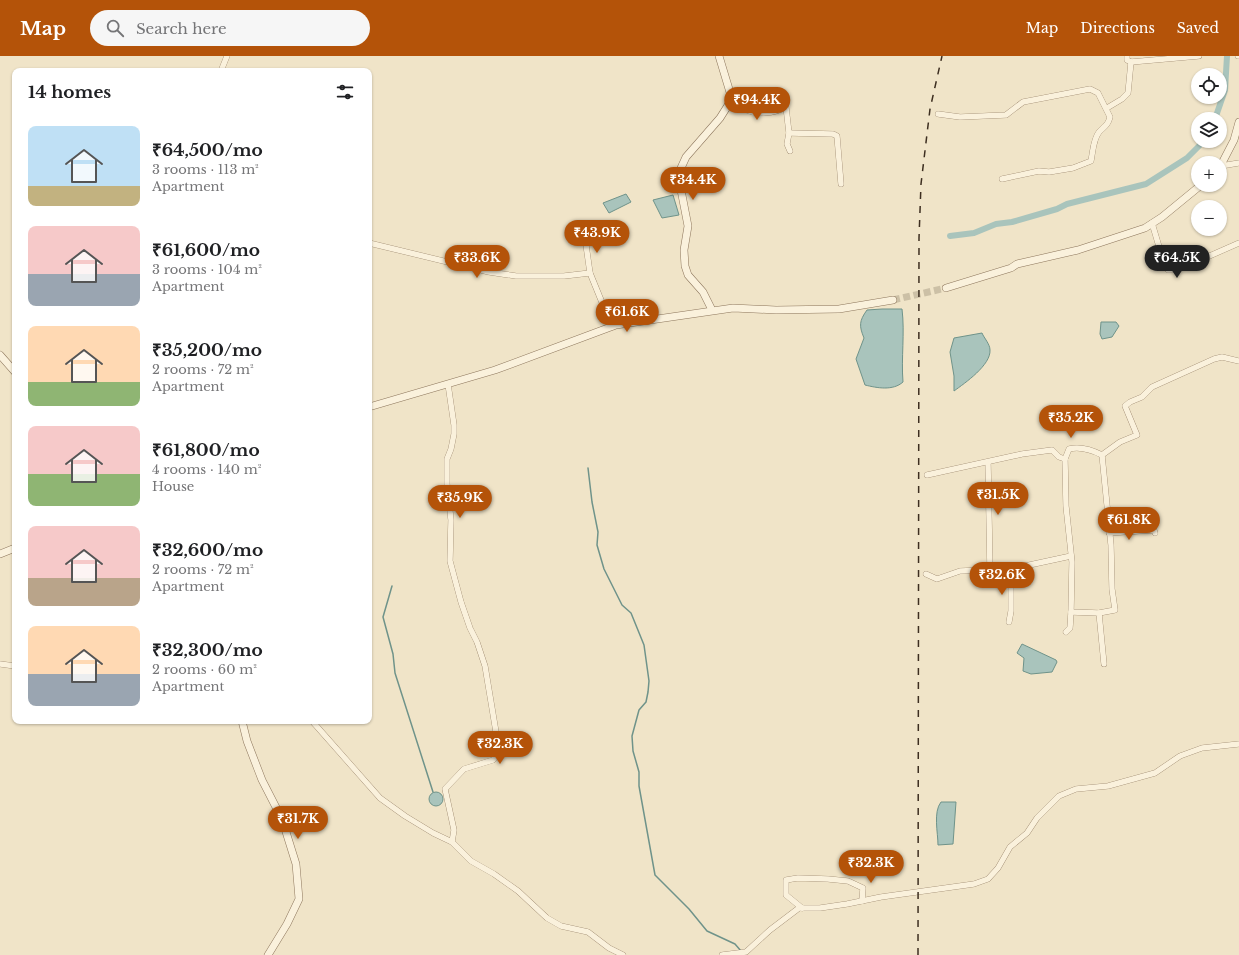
<!DOCTYPE html>
<html lang="en">
<head>
<meta charset="utf-8">
<style>
	:root { --surface:#fff; --page:#f6f6f6; --text:#202124; --muted:#757577; --accent:#b45309 }
	body { margin:0; font-family:"Libre Baskerville",serif; background:var(--page); color:var(--text); height:100vh; display:flex; flex-direction:column; font-size:15px; white-space:nowrap }
	* { box-sizing:border-box; margin:0 }
	p { font-size:13px; color:var(--muted) }
	.icon { flex:none; width:22px; height:22px; fill:none; stroke:currentColor; stroke-width:2; stroke-linecap:round; stroke-linejoin:round }
	.map { position:relative; flex:1; overflow:hidden }
	.drawer { position:absolute; left:12px; top:12px; width:360px; height:656px; display:flex; flex-direction:column; background:var(--surface); border-radius:8px; box-shadow:0 1px 3px #0004 }
	.drawer>* { flex:none }
	.tools { position:absolute; left:1191px; top:12px; display:grid; gap:8px }
	.tools a { display:grid; place-items:center; width:36px; height:36px; border-radius:50%; background:var(--surface); box-shadow:0 1px 3px #0004; font-size:20px }
	.price { position:absolute; translate:-50% -34px; padding:0 9px; border-radius:14px; background:var(--accent); color:#fff; font-size:13px; line-height:26px; filter:drop-shadow(0 1px 2px #0008) }
	.price::after { content:''; position:absolute; left:50%; top:24px; width:12px; height:9px; margin-left:-6px; background:inherit; clip-path:polygon(0 0,100% 0,50% 100%) }
	.price.active { background:#222; color:#fff }
	ul { padding:0; list-style:none }
	li { display:flex; align-items:center; gap:12px; height:100px; padding:0 16px }
	li span { display:grid; place-items:center; flex:none; width:112px; height:80px; border-radius:8px; color:#555 }
	li>.icon { margin-inline-start:auto }
	span .icon { width:48px; height:48px; fill:#fffc; stroke-width:1 }
	li b { font-size:17px }
	h2 { display:flex; justify-content:space-between; align-items:center; height:48px; padding:0 16px; font-size:17px }
	header { display:flex; align-items:center; gap:24px; box-sizing:border-box; height:56px; padding:0 20px; background:var(--accent); color:#fff }
	header strong { font-size:19px }
	nav { display:flex; gap:22px; margin-inline-start:auto; font-size:14px }
	.search { width:280px; height:36px; background:var(--page); display:flex; align-items:center; gap:10px; box-sizing:border-box; padding:0 14px; border-radius:22px; color:var(--muted); font-size:15px }
	.map>svg:first-child { display:block }
	.water { fill:#a9c4bc; stroke:#6f938a }
	.lines { fill:none; stroke-linecap:round; stroke-linejoin:round }
	.stream { stroke:#6f938a; stroke-width:1.5 }
	.canal { stroke:#a9c4bc; stroke-width:6 }
	.tertiary-tunnel { stroke:#ccc0a6; stroke-width:7; stroke-dasharray:7 3.5; stroke-linecap:butt }
	.minor-casing { stroke:#8d765c; stroke-width:6 }
	.tertiary-casing { stroke:#8d765c; stroke-width:8 }
	.minor { stroke:#faf1dc; stroke-width:5.5 }
	.tertiary { stroke:#faf1dc; stroke-width:7 }
	.rail { stroke:#3d2e20; stroke-width:1.5; stroke-dasharray:7 7; stroke-linecap:butt }
</style>
</head>
<body>
<header>
<strong>Map</strong>
<div class="search"><svg class="icon" aria-label="search" viewBox="0 0 24 24"><circle cx="10" cy="10" r="6"/><path d="M15 15l6 6"/></svg>Search here</div>
<nav><a>Map</a><a>Directions</a><a>Saved</a></nav>
</header>
<div class="map">
<svg width="1239" height="899" viewBox="0 0 1239 899">
	<rect width="100%" height="100%" fill="#f0e4c8"/>
	<g class="water">
		<polygon points="626,138 631,146 609,157 603,147"/>
		<polygon points="673,139 679,159 662,162 653,144"/>
		<path d="M 882,253 L 902,253 C 905,277 901,302 903,326 C 893,335 877,332 865,329 L 856,303 L 864,282 C 859,270 859,265 867,254 Z"/>
		<polygon points="1101,266 1116,266 1119,270 1112,281 1102,283 1100,278"/>
		<path d="M 982,277 C 984,282 990,288 990,294 C 991,309 965,327 954,335 L 954,320 L 950,296 L 954,282 Z"/>
		<polygon points="1022,588 1056,604 1057,606 1052,616 1031,618 1023,615 1024,602 1017,597"/>
		<circle cx="436" cy="743" r="7"/>
		<path d="M 941,746 L 956,746 L 953,788 L 938,789 C 938,777 933,756 941,746 Z"/>
	</g>
	<g class="lines">
		<g class="stream">
			<polyline points="588,412 592,446 598,476 597,489 604,513 622,549 631,557 644,589 649,625 648,636 646,646 639,654 632,680 633,695 639,716 639,730 655,819 689,853 707,875 735,888 741,895"/>
			<polyline points="392,530 383,561 393,598 395,617 433,736"/>
		</g>
		<g class="canal">
			<polyline points="1215,63 1225,34 1227,0"/>
			<polyline points="950,180 974,177 996,168 1012,166 1057,153 1067,148 1146,128 1187,102 1204,85"/>
		</g>
		<polyline class="tertiary-tunnel" points="893,244 946,232"/>
		<g class="minor-casing">
			<g id="minor">
				<polyline points="1127,0 1127,4 1131,6 1199,0"/>
				<polyline points="1238,0 1239,0"/>
				<polyline points="221,15 227,0"/>
				<path d="M 732,43 C 736,46 740,51 745,53 C 757,60 774,57 786,51 L 789,77 L 787,88 L 790,95"/>
				<polyline points="1107,52 1122,43 1128,37 1131,6"/>
				<path d="M 938,58 L 960,61 L 1006,59 L 1023,46 L 1090,33 L 1098,37 L 1110,61 C 1108,69 1105,70 1099,76 C 1093,84 1093,95 1091,105 L 1073,112 L 1049,116 L 1039,115 L 1002,123"/>
				<polyline points="789,77 833,78 837,80 841,128"/>
				<polyline points="1221,110 1239,107"/>
				<polyline points="1152,167 1163,204 1168,214 1174,214 1189,209 1239,187"/>
				<polyline points="585,182 590,217 612,271"/>
				<polyline points="369,187 489,216 516,220 564,220 590,217"/>
				<polyline points="448,328 454,369 454,378 451,393 447,403 447,428 451,464 450,505 461,546 470,572 477,586 485,610 498,688 496,700 493,704 464,713 445,733 454,774 452,786"/>
				<polyline points="1065,403 1066,450 1072,506 1071,556 1099,557 1104,608"/>
				<polyline points="988,406 990,514"/>
				<path d="M 927,419 L 1022,398 L 1052,394 L 1059,401 L 1065,403 L 1069,393 C 1081,390 1092,394 1102,399 L 1120,386 L 1137,379 L 1125,350 L 1130,346 L 1142,341 L 1152,331 L 1214,303 L 1222,301 L 1239,305"/>
				<polyline points="1109,477 1154,474 1155,477"/>
				<polyline points="926,518 937,523 960,515 1011,513 1071,500"/>
				<polyline points="1099,557 1115,554 1112,533 1111,489 1102,399"/>
				<polyline points="1009,566 1011,555 1011,513"/>
				<polyline points="1066,576 1070,572 1071,556"/>
				<polyline points="0,608 15,610"/>
				<polyline points="187,665 188,665"/>
				<polyline points="312,665 380,742 405,760 433,777 452,786 471,805 494,818 518,835 547,862 561,870 588,876 609,892 623,899"/>
				<polyline points="802,852 786,839 786,824 798,822 828,823 848,825 863,832 862,845"/>
				<polyline points="722,899 746,896 770,874 799,852 820,852 847,848 881,841 974,828 988,823 998,812 1010,791 1027,777 1037,762 1059,740 1076,733 1108,730 1155,717 1180,700 1202,692 1239,688"/>
			</g>
		</g>
		<g class="tertiary-casing">
			<g id="tertiary">
				<polyline points="1220,111 1234,84 1239,66"/>
				<polyline points="946,232 1011,212 1017,208 1078,194 1145,172 1162,161 1201,129"/>
				<polyline points="712,254 703,236 688,219 685,210 684,194 688,170 681,134 681,112 686,101 720,62 732,43 719,0"/>
				<polyline points="0,299 15,316"/>
				<polyline points="369,351 495,314 616,269 733,252 776,254 839,253 893,244"/>
				<polyline points="0,498 15,492"/>
				<polyline points="242,665 247,685 262,724 282,763 296,808 299,843 287,868 268,899"/>
			</g>
		</g>
		<use href="#minor" class="minor"/>
		<use href="#tertiary" class="tertiary"/>
		<polyline class="rail" points="918,899 919,182 921,128 930,53 942,0"/>
	</g>
</svg>
<div class="tools">
<a><svg class="icon" aria-label="locate" viewBox="0 0 24 24"><circle cx="12" cy="12" r="6"/><path d="M12 2v4M12 18v4M2 12h4M18 12h4"/></svg></a>
<a><svg class="icon" aria-label="layers" viewBox="0 0 24 24"><path d="M12 4l9 5-9 5-9-5zM3 14l9 5 9-5"/></svg></a>
<a>+</a>
<a>−</a>
</div>
<b class="price" style="left:757px;top:65px">₹94.4K</b>
<b class="price" style="left:693px;top:145px">₹34.4K</b>
<b class="price" style="left:597px;top:198px">₹43.9K</b>
<b class="price" style="left:477px;top:223px">₹33.6K</b>
<b class="price active" style="left:1177px;top:223px">₹64.5K</b>
<b class="price" style="left:627px;top:277px">₹61.6K</b>
<b class="price" style="left:1071px;top:383px">₹35.2K</b>
<b class="price" style="left:998px;top:460px">₹31.5K</b>
<b class="price" style="left:460px;top:463px">₹35.9K</b>
<b class="price" style="left:1129px;top:485px">₹61.8K</b>
<b class="price" style="left:1002px;top:540px">₹32.6K</b>
<b class="price" style="left:500px;top:709px">₹32.3K</b>
<b class="price" style="left:298px;top:784px">₹31.7K</b>
<b class="price" style="left:871px;top:828px">₹32.3K</b>
<section class="drawer">
<h2>14 homes<svg class="icon" aria-label="filters" viewBox="0 0 24 24"><path d="M4 7h16M4 17h16"/><circle cx="9" cy="7" r="2"/><circle cx="15" cy="17" r="2"/></svg></h2>
<ul>
<li><span style="background:linear-gradient(#bfe0f5 75%,#c2b280 0)"><svg class="icon" aria-label="home" viewBox="0 0 24 24"><path d="M3 11l9-7 9 7M6 9v11h12V9"/></svg></span><div><b>₹64,500/mo</b><p>3 rooms · 113 m²</p><p>Apartment</p></div></li>
<li><span style="background:linear-gradient(#f6c9c9 60%,#9aa5b1 0)"><svg class="icon" aria-label="home" viewBox="0 0 24 24"><path d="M3 11l9-7 9 7M6 9v11h12V9"/></svg></span><div><b>₹61,600/mo</b><p>3 rooms · 104 m²</p><p>Apartment</p></div></li>
<li><span style="background:linear-gradient(#ffd9b3 70%,#8fb573 0)"><svg class="icon" aria-label="home" viewBox="0 0 24 24"><path d="M3 11l9-7 9 7M6 9v11h12V9"/></svg></span><div><b>₹35,200/mo</b><p>2 rooms · 72 m²</p><p>Apartment</p></div></li>
<li><span style="background:linear-gradient(#f6c9c9 60%,#8fb573 0)"><svg class="icon" aria-label="home" viewBox="0 0 24 24"><path d="M3 11l9-7 9 7M6 9v11h12V9"/></svg></span><div><b>₹61,800/mo</b><p>4 rooms · 140 m²</p><p>House</p></div></li>
<li><span style="background:linear-gradient(#f6c9c9 65%,#b9a48a 0)"><svg class="icon" aria-label="home" viewBox="0 0 24 24"><path d="M3 11l9-7 9 7M6 9v11h12V9"/></svg></span><div><b>₹32,600/mo</b><p>2 rooms · 72 m²</p><p>Apartment</p></div></li>
<li><span style="background:linear-gradient(#ffd9b3 60%,#9aa5b1 0)"><svg class="icon" aria-label="home" viewBox="0 0 24 24"><path d="M3 11l9-7 9 7M6 9v11h12V9"/></svg></span><div><b>₹32,300/mo</b><p>2 rooms · 60 m²</p><p>Apartment</p></div></li>
</ul>
</section>
</div>
</body>
</html>
